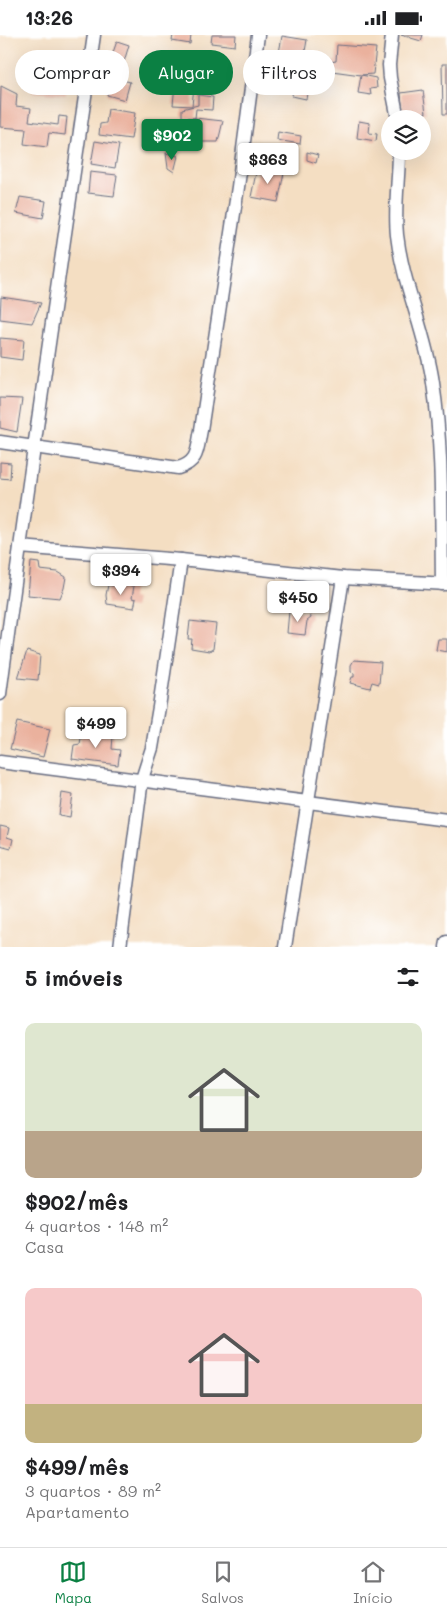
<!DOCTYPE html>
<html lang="pt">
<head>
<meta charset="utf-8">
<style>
	:root { --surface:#fff; --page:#f2f2f2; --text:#202124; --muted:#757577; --line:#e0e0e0; --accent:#0b8043 }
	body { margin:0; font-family:Mali,sans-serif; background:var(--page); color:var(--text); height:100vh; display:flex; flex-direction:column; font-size:19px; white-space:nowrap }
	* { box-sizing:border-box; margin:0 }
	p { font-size:16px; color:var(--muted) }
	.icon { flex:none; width:28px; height:28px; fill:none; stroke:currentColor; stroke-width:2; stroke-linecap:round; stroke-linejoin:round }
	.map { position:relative; height:912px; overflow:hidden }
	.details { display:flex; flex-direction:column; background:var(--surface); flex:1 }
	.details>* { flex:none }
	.banner { position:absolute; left:15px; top:15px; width:418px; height:45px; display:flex; gap:10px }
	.fabs { position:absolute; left:381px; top:75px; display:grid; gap:10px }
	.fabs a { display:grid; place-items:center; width:50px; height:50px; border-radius:50%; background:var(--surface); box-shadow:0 5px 20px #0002; font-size:25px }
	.price { position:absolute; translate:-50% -42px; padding:0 11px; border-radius:5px; background:#fff; color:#222; font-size:16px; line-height:32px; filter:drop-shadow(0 1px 2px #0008) }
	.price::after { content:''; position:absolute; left:50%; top:30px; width:15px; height:11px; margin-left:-8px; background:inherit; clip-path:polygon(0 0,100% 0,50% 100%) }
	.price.on { background:var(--accent); color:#fff }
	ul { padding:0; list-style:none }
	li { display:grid; align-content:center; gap:10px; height:265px; padding:0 25px }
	li span { display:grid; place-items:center; height:155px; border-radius:10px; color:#555 }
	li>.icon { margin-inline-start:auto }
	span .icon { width:90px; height:90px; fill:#fffc; stroke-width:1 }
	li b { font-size:21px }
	h2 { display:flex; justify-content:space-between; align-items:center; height:60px; padding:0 25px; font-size:21px }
	.pill { padding:0 18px; border-radius:22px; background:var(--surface); box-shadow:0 5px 20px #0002; font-size:18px; line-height:45px }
	.pill.on { background:var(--accent); color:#fff }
	.status { display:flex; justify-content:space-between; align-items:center; height:35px; padding:0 25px; background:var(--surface); direction:ltr }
	.status svg { height:14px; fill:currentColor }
	.tabs { display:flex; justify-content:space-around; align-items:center; height:70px; border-top:1px solid var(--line); background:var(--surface); font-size:14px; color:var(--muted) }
	.tabs a { display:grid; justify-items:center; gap:2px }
	.tabs .on { color:var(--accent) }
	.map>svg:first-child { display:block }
	.building { fill:#eab19d }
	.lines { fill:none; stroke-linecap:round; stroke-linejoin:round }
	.street-casing { stroke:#676c81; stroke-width:15 }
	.street { stroke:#fff; stroke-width:12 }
</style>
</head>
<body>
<div class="status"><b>13:26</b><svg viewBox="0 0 49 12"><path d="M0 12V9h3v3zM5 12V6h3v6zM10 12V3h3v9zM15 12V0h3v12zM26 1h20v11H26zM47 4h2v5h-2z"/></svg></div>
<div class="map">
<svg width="447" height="912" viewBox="0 0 447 912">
	<rect width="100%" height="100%" fill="#fff"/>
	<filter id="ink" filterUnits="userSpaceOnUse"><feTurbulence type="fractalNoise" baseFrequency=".02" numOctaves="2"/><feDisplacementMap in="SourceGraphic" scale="10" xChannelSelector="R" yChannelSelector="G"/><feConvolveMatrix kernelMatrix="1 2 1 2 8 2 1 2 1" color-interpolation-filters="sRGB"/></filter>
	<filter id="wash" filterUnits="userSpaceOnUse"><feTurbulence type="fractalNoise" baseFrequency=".0096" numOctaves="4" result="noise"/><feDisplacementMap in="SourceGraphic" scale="20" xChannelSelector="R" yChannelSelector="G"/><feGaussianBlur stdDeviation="1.12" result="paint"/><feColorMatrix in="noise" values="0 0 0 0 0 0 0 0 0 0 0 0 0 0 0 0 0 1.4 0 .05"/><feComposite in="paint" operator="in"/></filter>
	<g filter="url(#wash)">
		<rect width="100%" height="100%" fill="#f4dec2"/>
		<g id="blocks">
			<g class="building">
				<polygon points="173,0 191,0 190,9 172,6"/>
				<polygon points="212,0 236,0 235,11 211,8"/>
				<polygon points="401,0 423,0 421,6"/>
				<polygon points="282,1 307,5 304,22 279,18"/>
				<polygon points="117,6 129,10 123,30 110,26"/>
				<polygon points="337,10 376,13 373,39 361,40 376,43 377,53 370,54 371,60 358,58 361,40 332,36 330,27 336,26"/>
				<polygon points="176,24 207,29 204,50 173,45"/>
				<polygon points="442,29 447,29 447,79 443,79"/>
				<polygon points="274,31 279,33 278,42 287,44 285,54 275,52 278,42 271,45"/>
				<polygon points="34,32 61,34 59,51 64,51 66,60 32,57"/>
				<polygon points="112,42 130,47 125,65 107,60"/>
				<polygon points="175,49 194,51 192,71 173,70"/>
				<polygon points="1,51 17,59 16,71 31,73 29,86 58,90 59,81 67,82 65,100 49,98 47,112 24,109 26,94 0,92"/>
				<polygon points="301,51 308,53 306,64 292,61 293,54 300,55"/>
				<polygon points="423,55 426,78 403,81 401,58"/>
				<polygon points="198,60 213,62 212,75 196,74 195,83 223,86 218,107 184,107 185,86 195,83 182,82 182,74 198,70"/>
				<polygon points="108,74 135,78 131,104 99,100 100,89 106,88"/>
				<polygon points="359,86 370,88 369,98 377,99 376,106 357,103"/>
				<polygon points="278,97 301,101 300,109 277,105"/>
				<polygon points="95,106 119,110 115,133 91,129"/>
				<polygon points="307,117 318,120 316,128 307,125"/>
				<polygon points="166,118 178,121 174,137 168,133"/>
				<polygon points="257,133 284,138 278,167 251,162"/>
				<polygon points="90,137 117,140 114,161 88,158"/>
				<polygon points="20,162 46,166 43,183 16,178"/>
				<polygon points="1,262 41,268 32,288 0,284"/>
				<polygon points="0,303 24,305 22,325 0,322"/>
				<polygon points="0,363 22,364 17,397 0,393"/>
				<polygon points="0,427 11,428 10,444 0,443"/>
				<polygon points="31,527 39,528 40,535 58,537 66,542 64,553 60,563 28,560"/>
				<polygon points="119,549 134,551 132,563 136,564 134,573 107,569 106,560 108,550 119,551"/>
				<polygon points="289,576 310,578 311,583 307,586 305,600 287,598"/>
				<polygon points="190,586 216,589 213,614 209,616 191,613 192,604 188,604"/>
				<polygon points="438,604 447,604 447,617 436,615"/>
				<polygon points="27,616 40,620 38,645 18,643"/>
				<polygon points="354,625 381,627 379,649 372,647 370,653 350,648 352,642 354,642 354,638 351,637 351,630"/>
				<polygon points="17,687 50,694 43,722 10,714"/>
				<polygon points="82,697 113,701 112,714 120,715 118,730 72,724 74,710 80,709"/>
				<polygon points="62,758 73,760 70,782 59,780"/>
				<polygon points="0,791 9,793 7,802 13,804 11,813 0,810"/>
			</g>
		</g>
	</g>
	<g filter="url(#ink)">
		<use href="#blocks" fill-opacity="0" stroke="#676c81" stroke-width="1"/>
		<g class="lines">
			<g class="street-casing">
				<g id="street">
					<polyline points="392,0 389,30 390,43 398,84"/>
					<path d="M 399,116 C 399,144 394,172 397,200 C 403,251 426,297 433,348 C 443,414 441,482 442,549"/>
					<path d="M 0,407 L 178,433 C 199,427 197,414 201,395 L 238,152 L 258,0"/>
					<polyline points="20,512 181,525 343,543 447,549"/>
					<path d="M 0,659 C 29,439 62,220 94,0"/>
					<path d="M 0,727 C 149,745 298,767 447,785"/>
					<polyline points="120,912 142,744 152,713 159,672 181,525"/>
					<polyline points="285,912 343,543"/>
					<polyline points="446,912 447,907"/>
				</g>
			</g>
			<use href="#street" class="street"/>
		</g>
	</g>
</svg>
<div class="fabs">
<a><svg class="icon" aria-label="layers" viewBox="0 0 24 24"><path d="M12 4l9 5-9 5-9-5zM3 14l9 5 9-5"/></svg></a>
</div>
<b class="price on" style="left:172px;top:126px">$902</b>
<b class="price" style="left:268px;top:150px">$363</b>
<b class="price" style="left:121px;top:561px">$394</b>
<b class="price" style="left:298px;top:588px">$450</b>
<b class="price" style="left:96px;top:714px">$499</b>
<div class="banner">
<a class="pill">Comprar</a>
<a class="pill on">Alugar</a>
<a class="pill">Filtros</a>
</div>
</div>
<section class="details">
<h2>5 imóveis<svg class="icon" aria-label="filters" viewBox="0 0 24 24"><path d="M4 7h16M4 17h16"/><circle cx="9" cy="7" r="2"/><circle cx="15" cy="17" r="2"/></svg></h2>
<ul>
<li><span style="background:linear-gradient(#dfe7d0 70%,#b9a48a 0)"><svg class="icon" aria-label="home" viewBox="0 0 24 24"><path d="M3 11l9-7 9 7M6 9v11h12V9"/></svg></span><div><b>$902/mês</b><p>4 quartos · 148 m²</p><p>Casa</p></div></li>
<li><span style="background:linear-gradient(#f6c9c9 75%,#c2b280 0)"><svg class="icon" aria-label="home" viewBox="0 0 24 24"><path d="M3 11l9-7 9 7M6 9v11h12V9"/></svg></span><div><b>$499/mês</b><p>3 quartos · 89 m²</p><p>Apartamento</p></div></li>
</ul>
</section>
<nav class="tabs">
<a class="on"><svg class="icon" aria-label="map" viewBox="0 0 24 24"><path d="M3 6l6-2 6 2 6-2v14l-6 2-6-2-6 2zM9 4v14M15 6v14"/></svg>Mapa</a>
<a><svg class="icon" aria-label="saved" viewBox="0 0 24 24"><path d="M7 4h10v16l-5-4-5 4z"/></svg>Salvos</a>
<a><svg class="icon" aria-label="home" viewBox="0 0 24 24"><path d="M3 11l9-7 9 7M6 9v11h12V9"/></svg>Início</a>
</nav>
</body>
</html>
